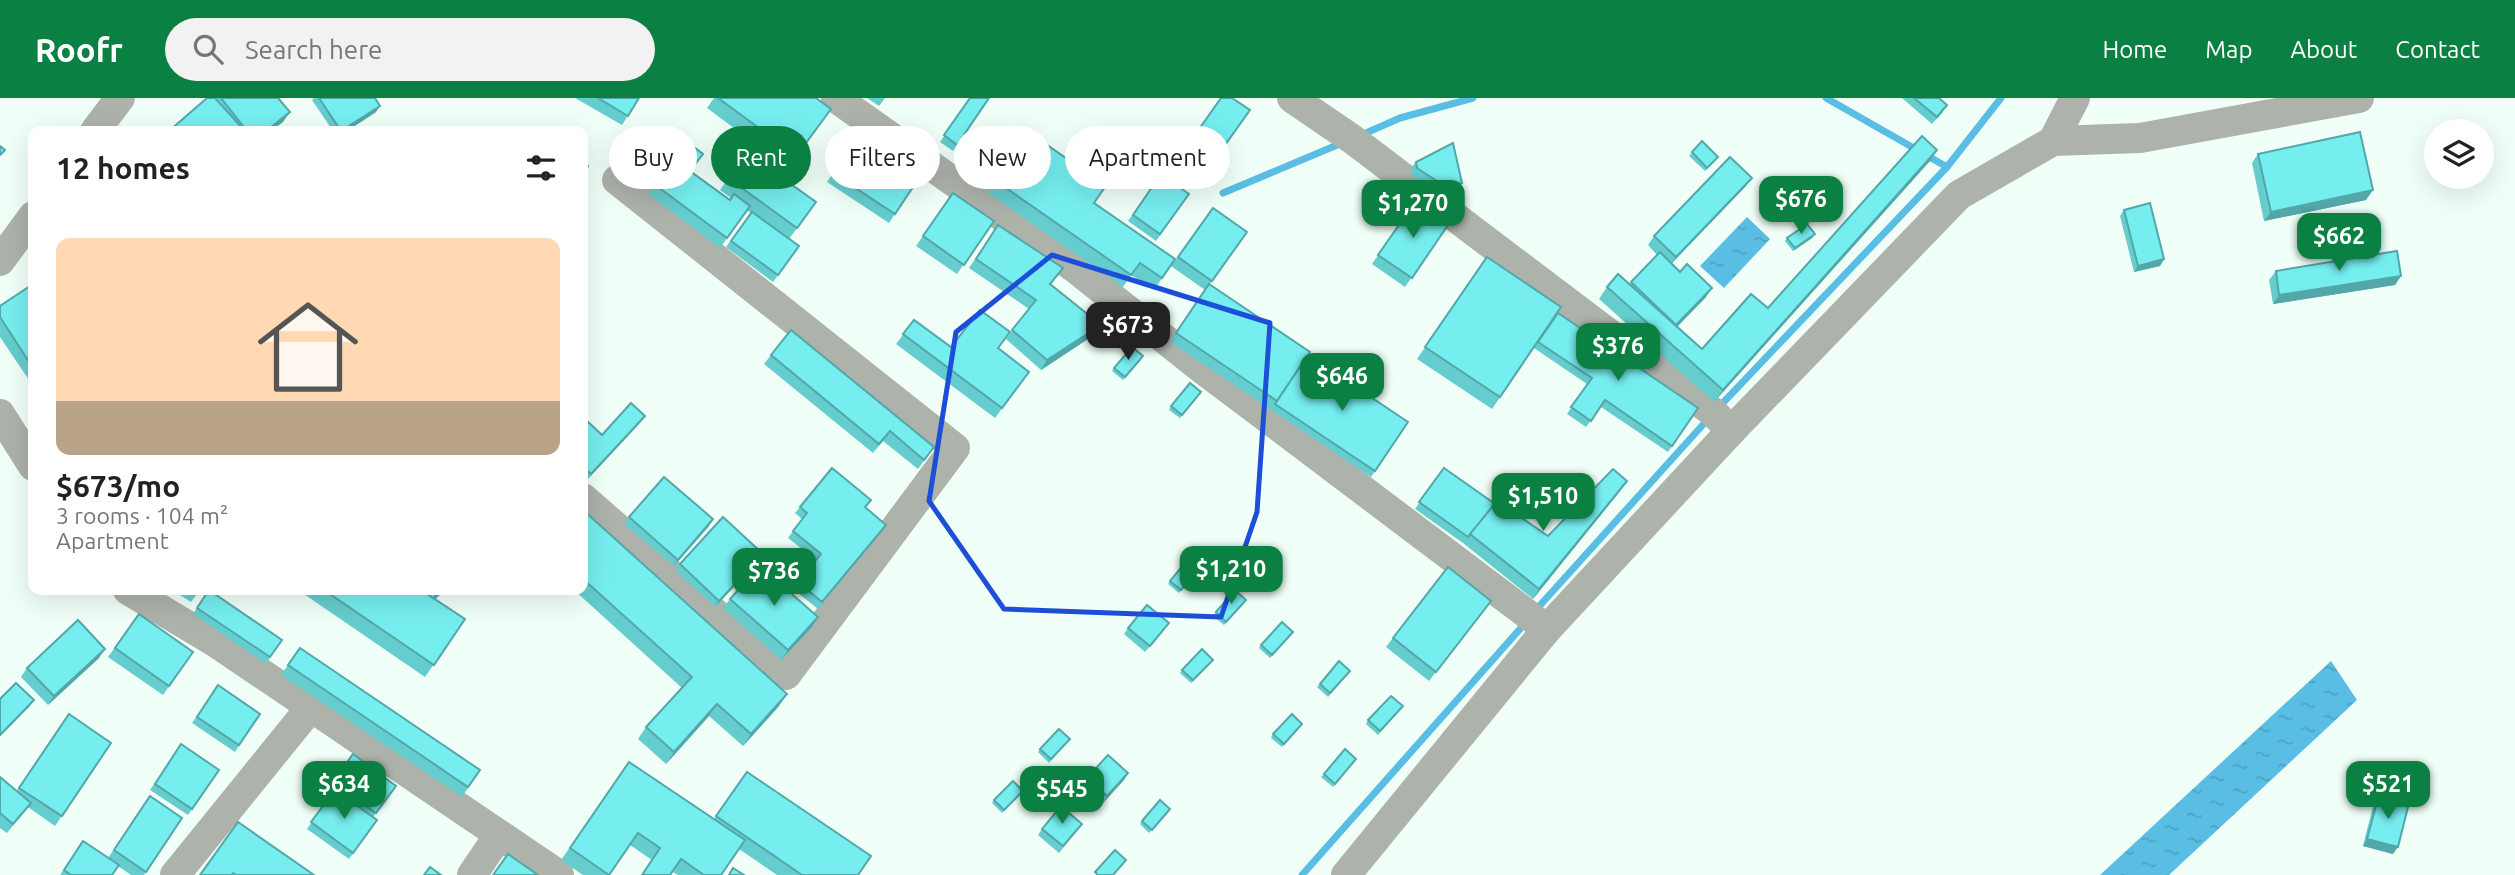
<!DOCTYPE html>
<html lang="en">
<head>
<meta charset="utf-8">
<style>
	:root { --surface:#fff; --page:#f2f2f2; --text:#222; --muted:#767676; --line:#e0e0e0; --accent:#0b8043 }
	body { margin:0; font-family:Ubuntu,sans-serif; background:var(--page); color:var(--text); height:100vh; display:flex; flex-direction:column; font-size:26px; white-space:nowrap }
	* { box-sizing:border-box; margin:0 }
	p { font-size:23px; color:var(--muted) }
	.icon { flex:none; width:38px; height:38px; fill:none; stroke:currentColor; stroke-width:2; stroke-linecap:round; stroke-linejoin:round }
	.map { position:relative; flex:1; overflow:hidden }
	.drawer { position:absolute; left:28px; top:28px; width:560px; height:469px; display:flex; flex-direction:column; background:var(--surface); border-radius:14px; box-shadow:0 7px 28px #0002 }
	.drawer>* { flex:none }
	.guide { position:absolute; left:609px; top:28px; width:665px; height:63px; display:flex; gap:14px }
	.fabs { position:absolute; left:2424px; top:21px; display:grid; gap:14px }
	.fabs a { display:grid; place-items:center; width:70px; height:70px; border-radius:50%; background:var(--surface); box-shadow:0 7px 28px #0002; font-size:35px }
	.price { position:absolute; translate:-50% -60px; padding:0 16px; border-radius:14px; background:var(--accent); color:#fff; font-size:23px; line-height:46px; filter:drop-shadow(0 2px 4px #0008) }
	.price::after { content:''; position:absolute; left:50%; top:42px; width:21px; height:16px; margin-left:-10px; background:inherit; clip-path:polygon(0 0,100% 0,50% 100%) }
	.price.current { background:#222; color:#fff }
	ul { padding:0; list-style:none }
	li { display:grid; align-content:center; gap:14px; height:371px; padding:0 28px }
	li+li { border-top:2px solid var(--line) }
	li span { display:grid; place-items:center; height:217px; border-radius:14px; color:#555 }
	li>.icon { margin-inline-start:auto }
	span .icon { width:126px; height:126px; fill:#fffc; stroke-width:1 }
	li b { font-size:30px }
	h2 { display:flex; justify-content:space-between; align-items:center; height:84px; padding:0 28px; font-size:30px }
	.chip { padding:0 24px; border-radius:32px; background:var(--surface); box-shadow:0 7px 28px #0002; font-size:24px; line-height:63px }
	.chip.current { background:var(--accent); color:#fff }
	header { display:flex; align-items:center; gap:42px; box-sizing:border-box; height:98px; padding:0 35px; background:var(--accent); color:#fff }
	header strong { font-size:33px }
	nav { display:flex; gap:38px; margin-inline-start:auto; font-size:24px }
	.search { width:490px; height:63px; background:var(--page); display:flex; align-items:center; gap:18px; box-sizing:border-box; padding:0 24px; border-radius:38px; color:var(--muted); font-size:26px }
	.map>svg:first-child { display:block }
	.water { fill:url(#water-ripples) }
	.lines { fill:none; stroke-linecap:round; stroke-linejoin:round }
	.stream { stroke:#59bde4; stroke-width:7 }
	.minor { stroke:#adb2ab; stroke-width:30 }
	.wall { fill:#65cdce }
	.shaded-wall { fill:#53a7a8 }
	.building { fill:#76eef0; stroke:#53a7a8; stroke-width:2 }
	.marked { fill:none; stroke:#1d4ed8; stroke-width:5; stroke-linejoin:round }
</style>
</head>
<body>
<header>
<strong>Roofr</strong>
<div class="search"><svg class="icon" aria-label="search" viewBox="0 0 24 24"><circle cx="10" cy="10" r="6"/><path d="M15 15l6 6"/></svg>Search here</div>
<nav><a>Home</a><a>Map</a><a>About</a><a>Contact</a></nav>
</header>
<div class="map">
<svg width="2515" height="777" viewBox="0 0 2515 777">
	<defs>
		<pattern id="water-ripples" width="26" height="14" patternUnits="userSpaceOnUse" patternTransform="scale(1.75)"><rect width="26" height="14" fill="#59bde4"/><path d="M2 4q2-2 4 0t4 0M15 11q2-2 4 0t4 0" fill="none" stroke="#4da2c3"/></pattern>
	</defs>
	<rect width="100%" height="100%" fill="#f1fff9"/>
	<g class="water">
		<polygon points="1747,119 1770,141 1724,190 1700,168"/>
		<polygon points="2331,563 2357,602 2169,777 2100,777"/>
	</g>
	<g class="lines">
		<g class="stream">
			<polyline points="1826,0 1947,69"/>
			<polyline points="1359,38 1400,20 1473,0"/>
			<polyline points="1223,95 1342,45"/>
			<polyline points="1719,309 1947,69 2001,0"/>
			<polyline points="1534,514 1709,320"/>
			<polyline points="1302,777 1527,523"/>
		</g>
		<g class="minor">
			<polyline points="836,0 1076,171 1201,270 1547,531"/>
			<polyline points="1292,0 1352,41 1714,315 1731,333"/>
			<polyline points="95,33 120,0"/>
			<polyline points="2053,43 2075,0"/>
			<polyline points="0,163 33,118"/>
			<polyline points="0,316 33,368"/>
			<polyline points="583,400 786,577 955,350 617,82"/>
			<polyline points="128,492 215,544 559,777"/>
			<polyline points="175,777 311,609"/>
			<polyline points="472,777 499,737"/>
			<polyline points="1346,777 1547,531 1731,333 1959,97 2053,43 2140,40 2359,0"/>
		</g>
	</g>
	<g class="wall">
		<polygon points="207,0 278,0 283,24 271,33 169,33"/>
		<polygon points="314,0 375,0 376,14 347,33 333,33 312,2"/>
		<polygon points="575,0 639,0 622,27"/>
		<polygon points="714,0 816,0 781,79 816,104 789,141 799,148 773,184 726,149 751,115 747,112 720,150 648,96 686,43 691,73 730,102 731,100 720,92 754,45 707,10"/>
		<polygon points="867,0 885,0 879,8"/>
		<polygon points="970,0 989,0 953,53 940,44"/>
		<polygon points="1221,0 1250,12 1210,67 1185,50"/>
		<polygon points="1902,0 1939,0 1943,14 1932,26"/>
		<polygon points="863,30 925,71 889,125 827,84"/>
		<polygon points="1030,35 1094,105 1175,161 1154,192 1131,177 1123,189 988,95"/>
		<polygon points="1937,52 1929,64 1714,304 1599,201 1607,189 1629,187 1657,157 1648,147 1654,138 1752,80 1745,89 1672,165 1706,199 1677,229 1702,251 1768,210"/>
		<polygon points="1692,54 1716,62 1705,73 1689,58"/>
		<polygon points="2258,56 2366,102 2264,123 2252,65"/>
		<polygon points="1416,64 1462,85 1457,91 1441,95 1412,77 1411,70"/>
		<polygon points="1161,76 1189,96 1156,143 1128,123"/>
		<polygon points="953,95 994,123 957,176 916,148"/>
		<polygon points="1415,104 1448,127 1405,189 1372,166"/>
		<polygon points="1213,110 1247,134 1210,186 1308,257 1408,324 1371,379 1170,244 1205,192 1171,168"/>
		<polygon points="2124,112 2164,161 2160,168 2134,174 2120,118"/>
		<polygon points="998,127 1057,179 1050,187 1094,237 1041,272 1006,241 1029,211 969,170"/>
		<polygon points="1815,136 1812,140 1793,153 1785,143 1787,140"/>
		<polygon points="1487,159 1558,215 1698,310 1668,354 1601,309 1586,329 1567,316 1587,286 1534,250 1492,311 1417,261"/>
		<polygon points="2276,173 2401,178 2395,187 2273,206 2269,182"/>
		<polygon points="33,186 33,280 29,282 0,239 0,208"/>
		<polygon points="914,222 951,249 998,250 1029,274 995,320 896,246"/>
		<polygon points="1132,249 1141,262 1123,282 1112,273"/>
		<polygon points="771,257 934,349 918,371 883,343 873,355 764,266"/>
		<polygon points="1201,294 1180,320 1169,312 1171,308"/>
		<polygon points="583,319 602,337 638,327 584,385 583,384"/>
		<polygon points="1444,370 1495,406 1548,438 1620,393 1533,501 1463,445 1415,411"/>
		<polygon points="800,409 865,410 886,427 818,511 793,491 816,462 788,440 802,421 795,415"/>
		<polygon points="583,412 779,608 743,648 709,618 666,666 638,641 646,629 682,590 574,492 583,492"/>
		<polygon points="629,419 709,428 674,468 624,426"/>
		<polygon points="763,456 758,463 715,509 675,472 680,466"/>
		<polygon points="1189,460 1200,469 1179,495 1168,486"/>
		<polygon points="172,492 200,492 191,504"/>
		<polygon points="209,492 282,542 266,566 193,516"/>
		<polygon points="298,492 445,492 435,501 465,521 425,579"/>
		<polygon points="730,501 812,529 781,562 723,510"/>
		<polygon points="1491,503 1429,583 1386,549 1393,540"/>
		<polygon points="1244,505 1224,527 1213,518 1216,514"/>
		<polygon points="139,516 193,554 163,597 108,559"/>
		<polygon points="1169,525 1145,554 1124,536 1128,530"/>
		<polygon points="1293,534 1270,560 1259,550 1261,547"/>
		<polygon points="300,550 480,672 462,699 281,577"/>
		<polygon points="99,560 48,607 21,579 27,570"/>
		<polygon points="1213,562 1191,585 1180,575 1182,572"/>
		<polygon points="1339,563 1350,573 1328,599 1317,589"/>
		<polygon points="218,587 260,616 235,654 192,625"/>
		<polygon points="1403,608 1378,637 1366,626 1368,622"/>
		<polygon points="69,616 111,645 55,728 28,709 7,735 0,730 0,679 17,693"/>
		<polygon points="1302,626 1282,649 1271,640 1273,636"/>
		<polygon points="1070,641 1049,665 1038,654 1040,651"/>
		<polygon points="181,646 219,672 188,717 150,692"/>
		<polygon points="353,656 396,688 373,719 377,722 349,761 307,731 333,694 328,690"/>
		<polygon points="1356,661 1333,689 1321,679 1324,676"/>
		<polygon points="629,664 714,721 747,674 858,777 777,777 739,751 721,777 678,777 652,762 630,747 609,777 583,777 561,762"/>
		<polygon points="1087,680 1124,682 1103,705 1083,686"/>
		<polygon points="1021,696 1002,715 992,705 994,702"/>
		<polygon points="2379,697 2393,756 2363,748 2374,704"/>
		<polygon points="150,698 182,720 144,777 131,777 118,768 112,777 60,777 83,743 108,760"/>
		<polygon points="1168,714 1149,735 1140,726 1142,723"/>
		<polygon points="1082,726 1059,755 1038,737 1042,731"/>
	</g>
	<g class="shaded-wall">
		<polygon points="380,8 376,14 347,33 341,33"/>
		<polygon points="290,14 283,24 271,33 266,33"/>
		<polygon points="1937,52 1929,64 1714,304 1723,292"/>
		<polygon points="1752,80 1745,89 1669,168 1676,159"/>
		<polygon points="1462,85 1457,91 1441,95 1446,89"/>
		<polygon points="2373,92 2366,102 2264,123 2271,114"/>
		<polygon points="1815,136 1812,140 1793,153 1795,150"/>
		<polygon points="2164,161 2160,168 2134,174 2138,168"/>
		<polygon points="2401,178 2395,187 2273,206 2279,197"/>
		<polygon points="1712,190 1706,199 1670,236 1676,227"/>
		<polygon points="1101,227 1094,237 1041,272 1047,262"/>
		<polygon points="645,318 638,327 584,385 591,376"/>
		<polygon points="1627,383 1620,393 1533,501 1539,491"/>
		<polygon points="713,421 709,428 674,468 678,462"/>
		<polygon points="763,456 758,463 715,509 719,503"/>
		<polygon points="442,492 445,492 425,511 431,502"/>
		<polygon points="818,519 812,529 781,562 788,552"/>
		<polygon points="105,551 99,560 48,607 54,598"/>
		<polygon points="787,596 779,608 743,648 751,636"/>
		<polygon points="34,602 29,609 0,638 0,637"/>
		<polygon points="717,606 709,618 666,666 674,654"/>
		<polygon points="1128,675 1124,682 1103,705 1107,698"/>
		<polygon points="2367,741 2398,749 2393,756 2363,748"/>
	</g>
	<g class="building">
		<polygon points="207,0 215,0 245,33 169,33"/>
		<polygon points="221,0 278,0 290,14 266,33 247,33"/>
		<polygon points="319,0 375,0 380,8 341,33"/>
		<polygon points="598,0 639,0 628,18"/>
		<polygon points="718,0 816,0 831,11 781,79 816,104 797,130 728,80 763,33"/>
		<polygon points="970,0 989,0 957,47 944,37"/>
		<polygon points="1221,0 1232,0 1250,12 1215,61 1190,44"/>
		<polygon points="1914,0 1939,0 1947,7 1937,19"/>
		<polygon points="863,30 925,71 895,116 833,75"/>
		<polygon points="2360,34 2373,92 2271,114 2258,56"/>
		<polygon points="1030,35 1083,72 1101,46 1124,62 1094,105 1175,161 1162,180 1140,165 1131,177 996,83"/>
		<polygon points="1922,38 1937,52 1723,292 1607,189 1618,176 1702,251 1751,196 1768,210"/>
		<polygon points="686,43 703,56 690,73 730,102 734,96 750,108 727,140 654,86"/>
		<polygon points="1702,43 1718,59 1707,70 1692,54"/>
		<polygon points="1453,45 1462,85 1446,89 1417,70 1416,64"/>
		<polygon points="0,48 5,52 0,57"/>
		<polygon points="1730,59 1752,80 1676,159 1654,138"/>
		<polygon points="583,66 588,68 583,79"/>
		<polygon points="1161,76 1189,96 1160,136 1133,117"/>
		<polygon points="953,95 994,123 964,167 923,138"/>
		<polygon points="1415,104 1448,127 1412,180 1378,157"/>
		<polygon points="2150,105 2164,161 2138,168 2124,112"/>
		<polygon points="1213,110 1247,134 1212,183 1178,159"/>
		<polygon points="752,114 799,148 778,177 731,143"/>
		<polygon points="1807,126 1815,136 1795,150 1787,140"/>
		<polygon points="998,127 1063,170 1050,186 1101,227 1047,262 1012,232 1036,202 976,161"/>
		<polygon points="2397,153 2401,178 2279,197 2276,173"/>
		<polygon points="1660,154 1680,174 1687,166 1712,190 1676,227 1631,184"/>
		<polygon points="1487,159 1561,209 1500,299 1425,249"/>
		<polygon points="33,186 33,270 0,219 0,208"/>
		<polygon points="1209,186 1310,254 1277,303 1176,235"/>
		<polygon points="980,212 1010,234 998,250 1029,274 1002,310 903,236 914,222 951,249"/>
		<polygon points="1558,215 1698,310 1672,348 1605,302 1591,323 1571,309 1592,280 1538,244"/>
		<polygon points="791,232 934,349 924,362 890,333 879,346 771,257"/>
		<polygon points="1132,249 1143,258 1125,279 1114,270"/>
		<polygon points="1308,257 1408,324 1375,373 1275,306"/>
		<polygon points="1190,285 1201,294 1182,317 1171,308"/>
		<polygon points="631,305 645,318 591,376 583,369 583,319 602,337"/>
		<polygon points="832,370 871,402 865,409 886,427 822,504 798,484 821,456 793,433 807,415 800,409"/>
		<polygon points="1444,370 1495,406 1468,439 1419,404"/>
		<polygon points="1613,371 1627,383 1539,491 1470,436 1497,403 1548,438"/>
		<polygon points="664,379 713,421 678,462 629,419"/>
		<polygon points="583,412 787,596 751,636 717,606 674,654 646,629 692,579 583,481"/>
		<polygon points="723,419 763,456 719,503 680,466"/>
		<polygon points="1189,460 1200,469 1181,492 1170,483"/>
		<polygon points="760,468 818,519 788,552 730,501"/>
		<polygon points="1448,469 1491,503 1436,574 1393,540"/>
		<polygon points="209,492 282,542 270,559 197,510"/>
		<polygon points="324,492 421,492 465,521 434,567"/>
		<polygon points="422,492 442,492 433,500"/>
		<polygon points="1235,492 1246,502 1226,524 1216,514"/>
		<polygon points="1147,507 1169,525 1150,548 1128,530"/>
		<polygon points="139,516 193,554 169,588 115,550"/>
		<polygon points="78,522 105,551 54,598 27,570"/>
		<polygon points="1282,524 1293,534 1272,557 1261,547"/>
		<polygon points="300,550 480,672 468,689 288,567"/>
		<polygon points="1202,551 1213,562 1193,582 1182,572"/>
		<polygon points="1339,563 1350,573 1330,595 1320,586"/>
		<polygon points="16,585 34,602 0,637 0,601"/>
		<polygon points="218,587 260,616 239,647 197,619"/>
		<polygon points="1391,598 1403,608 1380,633 1368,622"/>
		<polygon points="69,616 111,645 62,718 19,690"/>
		<polygon points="1292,616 1302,626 1284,646 1273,636"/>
		<polygon points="1059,631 1070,641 1051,661 1040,651"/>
		<polygon points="181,646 219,672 192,711 155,686"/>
		<polygon points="1345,651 1356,661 1335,686 1324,676"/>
		<polygon points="353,656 396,688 376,715 333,684"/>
		<polygon points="1108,657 1128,675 1107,698 1087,680"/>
		<polygon points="629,664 745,742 721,777 704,777 681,761 670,777 642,777 660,750 638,735 609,777 570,750"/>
		<polygon points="747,674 871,758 858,777 802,777 716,718"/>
		<polygon points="0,679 31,705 13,726 0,715"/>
		<polygon points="1013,683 1023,693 1004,712 994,702"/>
		<polygon points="335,692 377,722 353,755 311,724"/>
		<polygon points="2379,697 2409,705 2398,749 2367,741"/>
		<polygon points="150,698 182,720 146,774 114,752"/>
		<polygon points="1160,702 1170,711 1152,732 1142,723"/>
		<polygon points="1061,708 1082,726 1063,748 1042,731"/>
		<polygon points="238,724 314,777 236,777 233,775 232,777 200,777"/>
		<polygon points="83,743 119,767 112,777 71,777 64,772"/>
		<polygon points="1115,752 1126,762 1113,777 1098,777 1095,774"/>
		<polygon points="508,756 538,777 493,777"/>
		<polygon points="430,769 441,777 424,777"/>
		<polygon points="733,770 744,777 729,777"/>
	</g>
	<path class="marked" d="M 1052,157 L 1270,225 L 1257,414 L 1221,519 L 1004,511 L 929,403 L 956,234 Z"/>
</svg>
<div class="fabs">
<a><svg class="icon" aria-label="layers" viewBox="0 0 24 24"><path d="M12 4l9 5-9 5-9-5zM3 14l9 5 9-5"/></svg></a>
</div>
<b class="price" style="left:1801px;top:138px">$676</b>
<b class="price" style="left:1413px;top:142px">$1,270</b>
<b class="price" style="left:2339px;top:175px">$662</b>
<b class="price current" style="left:1128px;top:264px">$673</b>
<b class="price" style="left:1618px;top:285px">$376</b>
<b class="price" style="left:1342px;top:315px">$646</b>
<b class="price" style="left:1543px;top:435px">$1,510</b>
<b class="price" style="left:1231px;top:508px">$1,210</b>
<b class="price" style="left:774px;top:510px">$736</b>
<b class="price" style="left:344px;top:723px">$634</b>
<b class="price" style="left:2388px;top:723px">$521</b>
<b class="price" style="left:1062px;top:728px">$545</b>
<div class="guide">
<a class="chip">Buy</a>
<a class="chip current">Rent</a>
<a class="chip">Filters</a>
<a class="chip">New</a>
<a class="chip">Apartment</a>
</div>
<section class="drawer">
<h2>12 homes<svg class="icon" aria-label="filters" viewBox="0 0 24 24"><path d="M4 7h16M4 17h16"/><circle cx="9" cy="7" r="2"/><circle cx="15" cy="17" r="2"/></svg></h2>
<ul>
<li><span style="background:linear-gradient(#ffd9b3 75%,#b9a48a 0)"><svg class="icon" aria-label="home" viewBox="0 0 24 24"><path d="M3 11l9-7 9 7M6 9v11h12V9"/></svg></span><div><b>$673/mo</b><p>3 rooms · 104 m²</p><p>Apartment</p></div></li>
</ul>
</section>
</div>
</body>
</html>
